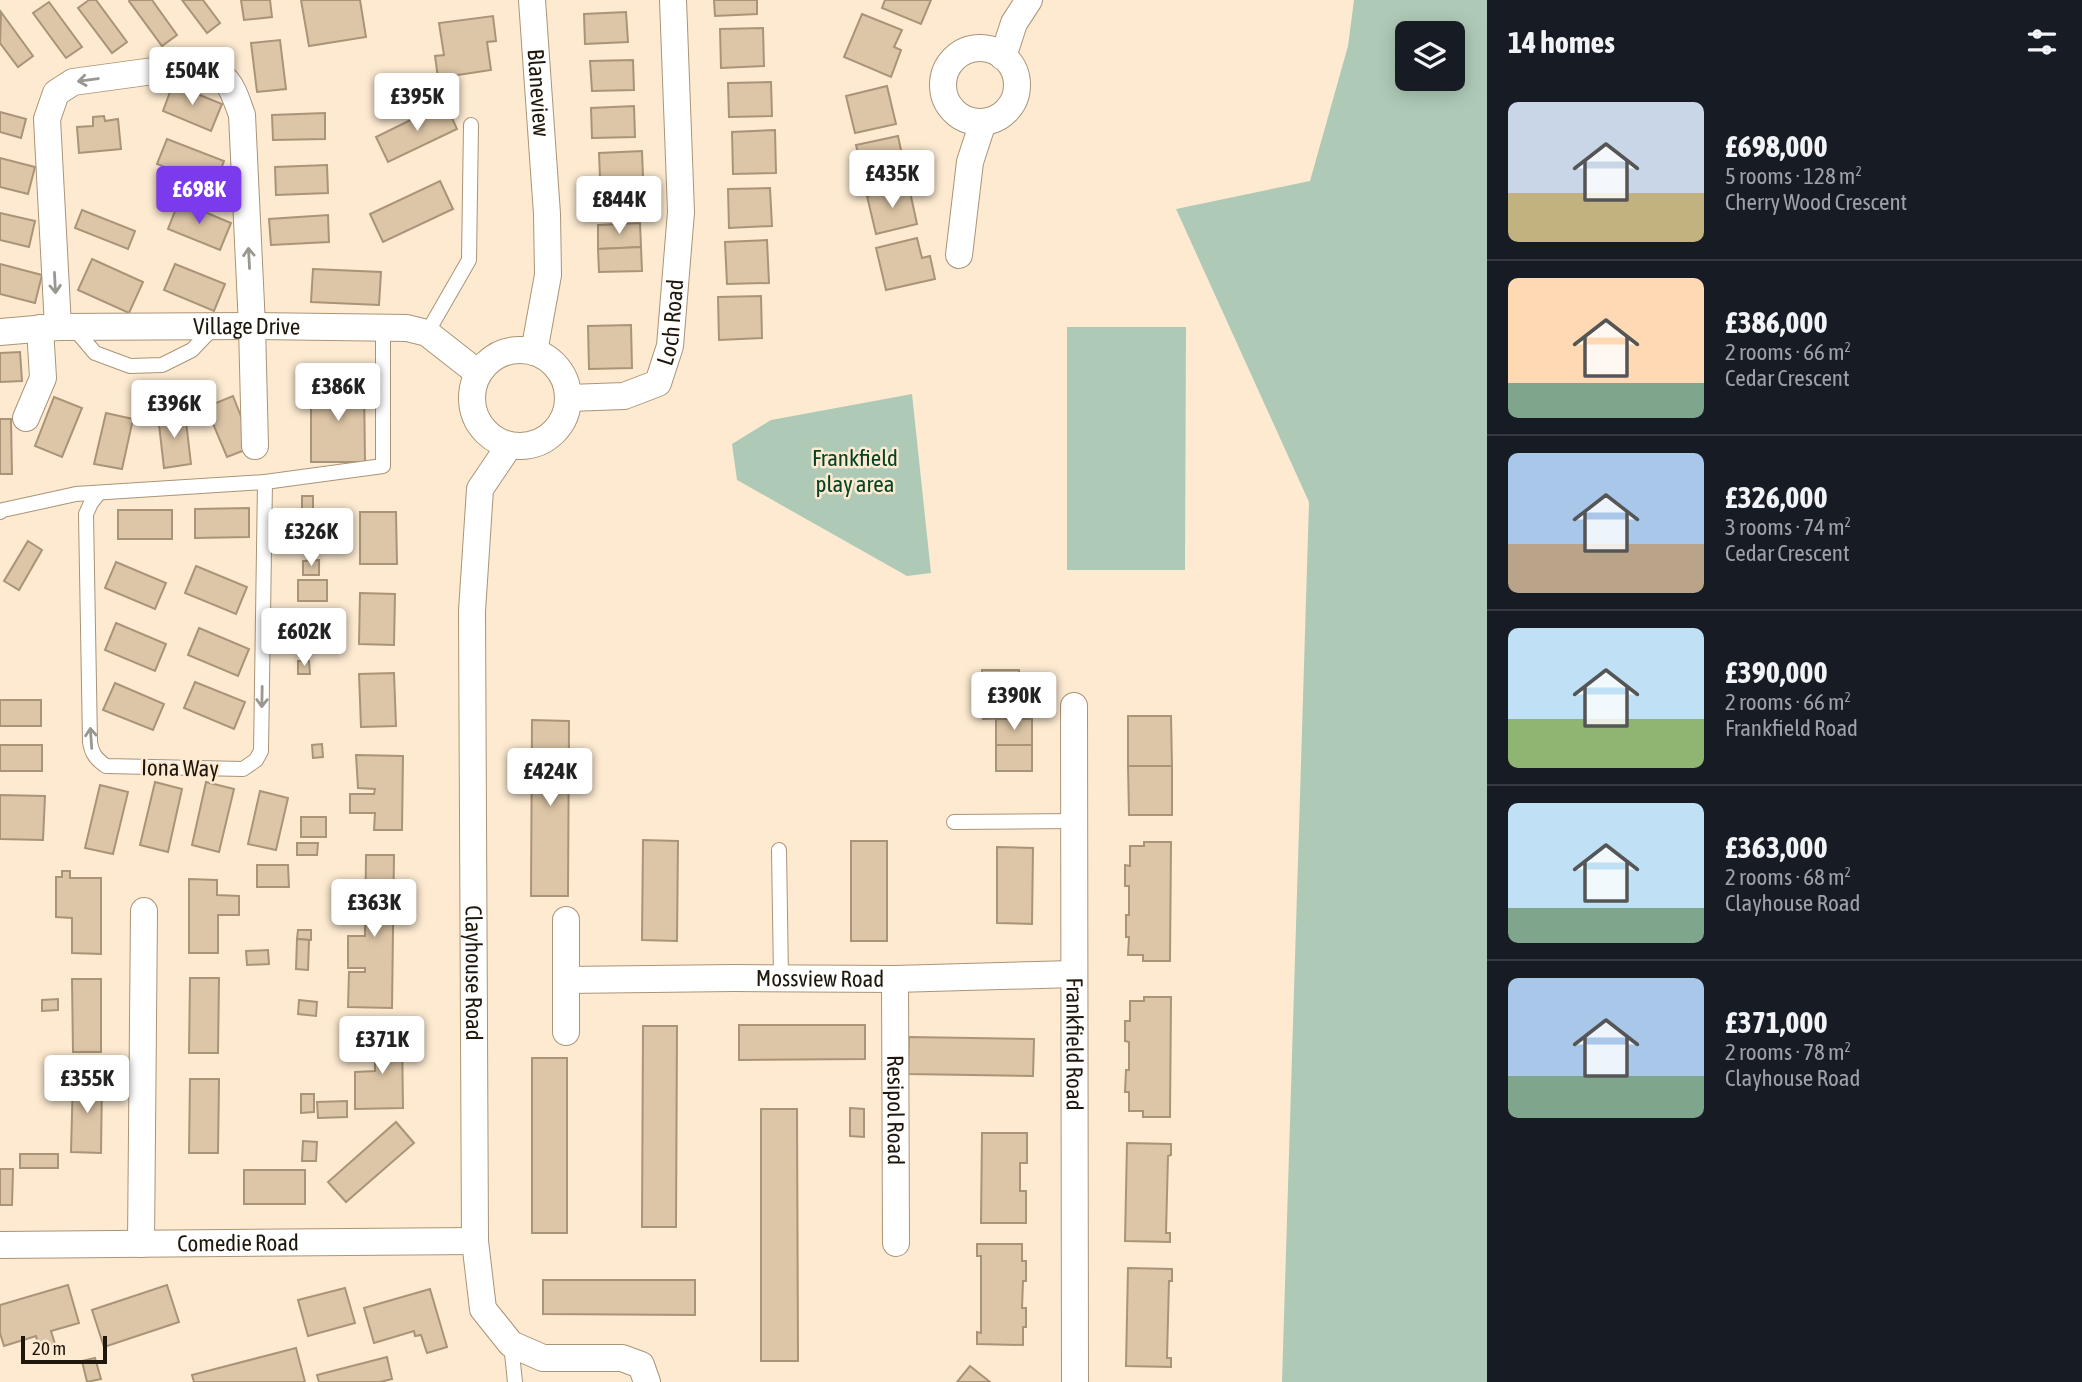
<!DOCTYPE html>
<html lang="en">
<head>
<meta charset="utf-8">
<style>
	:root { --surface:#171b24; --page:#242831; --text:#f1f3f6; --muted:#9ea1a6; --line:#363941; --accent:#7c3aed }
	body { margin:0; font-family:"Asap Condensed",sans-serif; background:var(--page); color:var(--text); height:100vh; display:flex; flex-direction:column; font-size:26px; white-space:nowrap }
	* { box-sizing:border-box; margin:0 }
	p { font-size:23px; color:var(--muted) }
	.icon { flex:none; width:38px; height:38px; fill:none; stroke:currentColor; stroke-width:2; stroke-linecap:round; stroke-linejoin:round }
	.map { position:relative; flex:1; overflow:hidden }
	.sheet { display:flex; flex-direction:column; background:var(--surface); width:595px }
	.sheet>* { flex:none }
	.buttons { position:absolute; left:1395px; top:21px; display:grid; gap:14px }
	.buttons a { display:grid; place-items:center; width:70px; height:70px; border-radius:10px; background:var(--surface); box-shadow:0 4px 18px #0003; font-size:35px }
	.scale { position:absolute; left:21px; bottom:18px; width:86px; box-sizing:border-box; padding-left:7px; border:4px solid #1f170b; border-top:0; font-size:19px; line-height:24px; white-space:nowrap; color:#1f170b; -webkit-text-stroke:5px #fdead1; paint-order:stroke }
	.price { position:absolute; translate:-50% -60px; padding:0 16px; border-radius:7px; background:#fff; color:#222; font-size:23px; line-height:46px; filter:drop-shadow(0 2px 4px #0008) }
	.price::after { content:''; position:absolute; left:50%; top:42px; width:21px; height:16px; margin-left:-10px; background:inherit; clip-path:polygon(0 0,100% 0,50% 100%) }
	.price.current { background:var(--accent); color:#fff }
	ul { padding:0; list-style:none }
	li { display:flex; align-items:center; gap:21px; height:175px; padding:0 21px }
	li+li { border-top:2px solid var(--line) }
	li span { display:grid; place-items:center; flex:none; width:196px; height:140px; border-radius:10px; color:#555 }
	li>.icon { margin-inline-start:auto }
	span .icon { width:84px; height:84px; fill:#fffc; stroke-width:1 }
	li b { font-size:30px }
	h2 { display:flex; justify-content:space-between; align-items:center; height:84px; padding:0 21px; font-size:30px }
	main { display:flex; flex:1; min-height:0 }
	.map>svg:first-child { display:block }
	.green { fill:#aecab7; fill-rule:evenodd }
	.building { fill:#ddc6a7; stroke:#aa9477; stroke-width:2 }
	.lines { fill:none; stroke-linecap:round; stroke-linejoin:round }
	.lane-casing { stroke:#aa9477; stroke-width:16 }
	.street-casing { stroke:#aa9477; stroke-width:28 }
	.lane { stroke:#fff; stroke-width:14 }
	.street { stroke:#fff; stroke-width:26 }
	.oneway { stroke:#9a9791 }
	.labels { text-anchor:middle; dominant-baseline:central; stroke-width:5; stroke-linejoin:round; paint-order:stroke }
	.street-label { font-size:23px; fill:#1f170b; stroke:#fdead1 }
	.park-label { font-size:23px; fill:#034224; stroke:#fdead1 }
</style>
</head>
<body>
<main>
<div class="map">
<svg width="1487" height="1382" viewBox="0 0 1487 1382">
	<rect width="100%" height="100%" fill="#fdead1"/>
	<g class="green">
		<path d="M 1354,0 L 1487,0 L 1487,1382 L 1282,1382 L 1309,502 L 1176,209 L 1310,181 L 1348,46 ZM 1407,33 L 1452,33 L 1452,79 L 1407,79 Z"/>
		<polygon points="1067,327 1186,327 1185,570 1067,570"/>
		<polygon points="912,394 931,573 907,576 737,480 732,444 771,420"/>
	</g>
	<g class="building">
		<polygon points="89,0 96,0 127,42 112,53 78,8"/>
		<polygon points="130,0 152,0 177,35 162,46 129,1"/>
		<polygon points="182,0 203,0 220,23 207,33"/>
		<polygon points="241,0 270,0 272,17 244,20"/>
		<polygon points="301,0 360,0 366,37 309,46"/>
		<polygon points="714,0 757,0 757,14 715,16"/>
		<polygon points="885,0 931,0 921,24 882,8"/>
		<polygon points="49,2 82,47 66,58 33,13"/>
		<polygon points="1,12 33,56 18,67 0,43"/>
		<polygon points="626,12 628,42 585,44 584,14"/>
		<polygon points="862,14 902,30 894,47 901,50 891,77 844,57"/>
		<polygon points="493,16 496,41 487,42 491,70 438,78 435,56 444,55 439,23"/>
		<polygon points="763,28 764,66 721,68 720,29"/>
		<polygon points="280,40 286,89 257,92 251,43"/>
		<polygon points="633,60 634,90 592,91 590,61"/>
		<polygon points="771,82 772,116 729,117 728,83"/>
		<polygon points="173,84 222,104 211,131 163,111"/>
		<polygon points="887,86 896,124 855,133 846,96"/>
		<polygon points="445,103 457,129 388,162 376,137"/>
		<polygon points="634,106 635,137 592,138 591,108"/>
		<polygon points="0,112 26,119 21,138 0,132"/>
		<polygon points="325,113 325,139 273,140 272,115"/>
		<polygon points="104,116 105,121 118,119 121,149 79,153 77,127 93,126 93,117"/>
		<polygon points="775,130 776,173 733,174 732,132"/>
		<polygon points="898,136 905,169 864,179 856,145"/>
		<polygon points="167,139 224,161 214,187 157,164"/>
		<polygon points="642,151 643,177 600,178 599,153"/>
		<polygon points="0,158 35,167 28,194 0,187"/>
		<polygon points="327,165 328,193 276,195 275,167"/>
		<polygon points="643,177 644,202 601,204 600,178"/>
		<polygon points="440,181 453,209 383,242 370,214"/>
		<polygon points="909,187 917,224 876,234 867,196"/>
		<polygon points="770,188 772,226 729,228 728,189"/>
		<polygon points="179,201 231,223 220,250 168,229"/>
		<polygon points="82,210 135,231 128,249 75,228"/>
		<polygon points="0,213 35,221 29,247 0,240"/>
		<polygon points="328,215 329,242 271,245 269,219"/>
		<polygon points="640,223 641,247 598,249 598,225"/>
		<polygon points="917,238 922,258 930,256 935,279 886,290 876,248"/>
		<polygon points="767,240 769,283 727,284 725,242"/>
		<polygon points="641,247 642,271 599,272 598,249"/>
		<polygon points="92,259 143,282 129,313 78,290"/>
		<polygon points="0,264 42,275 35,303 0,294"/>
		<polygon points="175,264 225,284 214,311 164,290"/>
		<polygon points="313,269 381,272 379,305 311,302"/>
		<polygon points="761,296 762,338 719,340 718,297"/>
		<polygon points="631,325 632,368 589,369 588,326"/>
		<polygon points="20,352 22,381 0,382 0,353"/>
		<polygon points="311,384 364,384 365,462 311,462"/>
		<polygon points="233,396 253,447 227,457 206,407"/>
		<polygon points="54,397 82,408 62,457 35,446"/>
		<polygon points="106,413 133,419 122,469 94,464"/>
		<polygon points="185,413 191,464 164,468 158,416"/>
		<polygon points="0,419 11,419 12,474 0,474"/>
		<rect x="302" y="496" width="11" height="19"/>
		<polygon points="249,508 249,537 195,538 195,509"/>
		<rect x="118" y="510" width="54" height="29"/>
		<polygon points="360,512 396,512 397,564 360,564"/>
		<polygon points="303,518 316,519 316,536 302,535"/>
		<polygon points="28,541 42,550 19,590 4,581"/>
		<polygon points="319,560 319,575 303,575 303,561"/>
		<polygon points="116,562 166,583 155,609 105,588"/>
		<polygon points="196,566 247,587 236,614 185,593"/>
		<rect x="298" y="580" width="29" height="21"/>
		<polygon points="360,593 395,594 394,645 359,644"/>
		<polygon points="116,623 166,644 155,671 105,650"/>
		<polygon points="199,628 249,649 238,676 188,655"/>
		<polygon points="298,661 309,661 310,674 298,674"/>
		<rect x="982" y="670" width="37" height="24"/>
		<polygon points="394,673 396,726 361,727 359,674"/>
		<polygon points="195,682 245,702 234,729 184,708"/>
		<polygon points="115,683 164,704 153,730 103,710"/>
		<polygon points="982,694 1019,694 1019,718 983,719"/>
		<rect x="0" y="700" width="41" height="26"/>
		<polygon points="1128,716 1171,716 1172,766 1128,766"/>
		<rect x="996" y="719" width="36" height="26"/>
		<polygon points="532,720 569,721 568,896 531,896"/>
		<polygon points="322,744 323,757 313,758 312,745"/>
		<rect x="0" y="745" width="42" height="26"/>
		<rect x="996" y="745" width="36" height="26"/>
		<polygon points="356,755 403,756 402,830 374,830 375,813 350,813 350,794 374,794 375,789 358,788"/>
		<polygon points="1128,766 1172,766 1172,815 1129,815"/>
		<polygon points="155,782 182,789 168,852 140,845"/>
		<polygon points="206,782 234,789 219,852 192,845"/>
		<polygon points="100,785 128,792 113,854 85,848"/>
		<polygon points="260,791 288,798 276,850 248,844"/>
		<polygon points="0,795 45,796 43,840 0,839"/>
		<rect x="301" y="817" width="25" height="20"/>
		<polygon points="643,840 678,841 677,941 642,940"/>
		<rect x="851" y="841" width="36" height="100"/>
		<polygon points="1144,842 1171,842 1170,961 1143,961 1143,955 1128,955 1129,937 1126,937 1126,915 1129,915 1129,886 1125,886 1125,865 1130,866 1130,846 1144,846"/>
		<polygon points="297,843 318,843 317,855 297,855"/>
		<polygon points="997,847 1033,848 1032,924 997,923"/>
		<polygon points="366,855 394,855 392,1008 348,1007 349,972 365,972 365,968 348,968 348,936 365,936"/>
		<polygon points="257,865 288,865 289,887 257,887"/>
		<polygon points="62,871 70,871 70,878 101,878 101,954 72,953 72,918 56,917 56,877 62,877"/>
		<polygon points="189,879 217,880 217,895 239,896 239,915 218,915 218,953 189,953"/>
		<polygon points="298,930 311,930 311,940 297,939"/>
		<polygon points="297,939 309,940 308,970 296,969"/>
		<polygon points="268,950 269,964 247,965 246,951"/>
		<polygon points="190,978 219,978 218,1053 189,1053"/>
		<polygon points="72,979 101,979 101,1052 73,1052"/>
		<polygon points="1144,997 1171,997 1170,1117 1143,1117 1143,1111 1129,1111 1129,1092 1125,1092 1126,1070 1129,1070 1129,1042 1125,1041 1125,1021 1130,1021 1130,1001 1144,1001"/>
		<polygon points="58,999 58,1010 42,1011 42,1000"/>
		<polygon points="299,1000 317,1002 316,1016 298,1014"/>
		<polygon points="739,1025 865,1025 865,1059 739,1060"/>
		<polygon points="643,1026 677,1026 676,1227 642,1227"/>
		<polygon points="375,1034 402,1034 403,1108 355,1109 355,1072 375,1071"/>
		<polygon points="909,1037 1034,1039 1033,1076 908,1074"/>
		<rect x="532" y="1058" width="35" height="175"/>
		<polygon points="73,1077 102,1078 101,1153 71,1152"/>
		<polygon points="190,1079 219,1079 218,1153 189,1153"/>
		<polygon points="301,1094 314,1094 314,1112 301,1113"/>
		<polygon points="347,1101 347,1117 318,1118 317,1102"/>
		<polygon points="850,1108 864,1109 864,1137 850,1136"/>
		<polygon points="761,1109 797,1109 798,1361 761,1361"/>
		<polygon points="396,1122 414,1143 346,1202 328,1182"/>
		<polygon points="982,1133 1027,1133 1027,1163 1020,1163 1020,1191 1026,1191 1026,1223 981,1223"/>
		<polygon points="303,1141 317,1142 316,1161 302,1161"/>
		<polygon points="1127,1143 1171,1144 1171,1155 1168,1156 1166,1233 1170,1233 1170,1242 1125,1241"/>
		<rect x="20" y="1154" width="38" height="14"/>
		<polygon points="0,1169 13,1169 12,1205 0,1205"/>
		<rect x="244" y="1170" width="61" height="34"/>
		<polygon points="977,1244 1022,1244 1022,1261 1026,1261 1026,1281 1023,1281 1022,1308 1026,1308 1026,1327 1023,1327 1023,1345 977,1344 977,1332 981,1333 981,1256 977,1256"/>
		<polygon points="1128,1268 1172,1269 1172,1281 1169,1281 1167,1358 1171,1358 1171,1367 1126,1366"/>
		<polygon points="543,1280 695,1280 695,1315 543,1314"/>
		<polygon points="68,1285 79,1323 51,1331 55,1344 39,1348 36,1336 4,1346 0,1333 0,1305"/>
		<polygon points="167,1285 179,1322 104,1347 92,1310"/>
		<polygon points="345,1288 355,1323 308,1336 298,1300"/>
		<polygon points="430,1289 447,1347 427,1353 421,1335 415,1336 414,1331 374,1343 364,1308"/>
		<polygon points="296,1348 305,1382 194,1382 192,1375"/>
		<polygon points="387,1357 392,1379 380,1382 319,1382 317,1375"/>
		<polygon points="95,1358 101,1379 87,1382 82,1361"/>
		<polygon points="970,1366 990,1382 957,1382"/>
	</g>
	<g class="lines">
		<g class="lane-casing">
			<g id="lane">
				<polyline points="73,327 95,353 130,366 162,365 192,350 215,326"/>
				<polyline points="427,333 469,260 471,125"/>
				<path d="M 99,493 L 91,503 L 86,514 L 90,742 C 92,754 96,759 106,766 L 243,769 L 256,760 L 261,751 L 265,482"/>
				<polyline points="0,512 3,510 76,494 265,482 383,466 383,326"/>
				<polyline points="954,822 1074,821"/>
				<polyline points="779,850 781,978"/>
				<polyline points="511,1344 515,1382"/>
			</g>
		</g>
		<g class="street-casing">
			<g id="street">
				<path id="s1" d="M 532,0 L 547,214 L 548,275 L 534,352"/>
				<circle cx="980" cy="85" r="37"/>
				<polyline points="1003,57 1014,23 1029,0"/>
				<polyline points="959,255 970,162 983,122"/>
				<path d="M 58,327 L 47,119 L 56,93 L 73,82 L 197,65 C 230,75 231,85 242,115 L 252,326 L 255,446"/>
				<path id="s2" d="M 0,332 L 58,327 L 252,326 L 407,328 L 427,333 L 478,373"/>
				<circle cx="520" cy="398" r="48"/>
				<path id="s3" d="M 569,398 L 624,396 L 658,383 L 670,346 L 681,212 L 673,0"/>
				<polyline points="26,418 43,378 40,328"/>
				<path id="s4" d="M 509,446 L 480,489 L 472,611 L 475,1241 L 483,1309 L 511,1344 L 543,1358 L 622,1358 L 641,1365 L 647,1382"/>
				<path id="s5" d="M 1074,706 L 1075,1382"/>
				<path id="s6" d="M 895,979 L 896,1243"/>
				<path id="s7" d="M 566,980 L 734,978 L 895,979 L 1074,974"/>
				<polyline points="566,1032 566,920"/>
				<polyline points="141,1244 144,911"/>
				<path id="s8" d="M 0,1245 L 475,1241"/>
			</g>
		</g>
		<use href="#lane" class="lane"/>
		<use href="#street" class="street"/>
	</g>
	<defs><path id="oneway-shaft" d="M-6 0H5M1.5-3L5.5 0L1.5 3" fill="none" stroke-width="1.6" stroke-linecap="round" stroke-linejoin="round" transform="scale(1.75)"/></defs>
	<g class="oneway">
		<use href="#oneway-shaft" transform="translate(88 80) rotate(172)"/>
		<use href="#oneway-shaft" transform="translate(249 258) rotate(-93)"/>
		<use href="#oneway-shaft" transform="translate(55 283) rotate(87)"/>
		<use href="#oneway-shaft" transform="translate(262 697) rotate(91)"/>
		<use href="#oneway-shaft" transform="translate(91 738) rotate(-94)"/>
	</g>
	<g class="labels">
		<g class="street-label">
			<text stroke="none"><textPath href="#s1" startOffset="93">Blaneview</textPath></text>
			<text stroke="none"><textPath href="#s3" startOffset="154">Loch Road</textPath></text>
			<text stroke="none"><textPath href="#s2" startOffset="247">Village Drive</textPath></text>
			<text transform="translate(180 768) rotate(1)">Iona Way</text>
			<text stroke="none"><textPath href="#s4" startOffset="536">Clayhouse Road</textPath></text>
			<text stroke="none"><textPath href="#s7" startOffset="254">Mossview Road</textPath></text>
			<text stroke="none"><textPath href="#s5" startOffset="338">Frankfield Road</textPath></text>
			<text stroke="none"><textPath href="#s6" startOffset="131">Resipol Road</textPath></text>
			<text stroke="none"><textPath href="#s8" startOffset="238">Comedie Road</textPath></text>
		</g>
		<g class="park-label">
			<text x="855" y="458">Frankfield<tspan x="855" dy="26">play area</tspan></text>
		</g>
	</g>
</svg>
<div class="buttons">
<a><svg class="icon" aria-label="layers" viewBox="0 0 24 24"><path d="M12 4l9 5-9 5-9-5zM3 14l9 5 9-5"/></svg></a>
</div>
<div class="scale">20 m</div>
<b class="price" style="left:192px;top:107px">£504K</b>
<b class="price" style="left:417px;top:133px">£395K</b>
<b class="price" style="left:892px;top:210px">£435K</b>
<b class="price current" style="left:199px;top:226px">£698K</b>
<b class="price" style="left:619px;top:236px">£844K</b>
<b class="price" style="left:338px;top:423px">£386K</b>
<b class="price" style="left:174px;top:440px">£396K</b>
<b class="price" style="left:311px;top:568px">£326K</b>
<b class="price" style="left:304px;top:668px">£602K</b>
<b class="price" style="left:1014px;top:732px">£390K</b>
<b class="price" style="left:550px;top:808px">£424K</b>
<b class="price" style="left:374px;top:939px">£363K</b>
<b class="price" style="left:382px;top:1076px">£371K</b>
<b class="price" style="left:87px;top:1115px">£355K</b>
</div>
<section class="sheet">
<h2>14 homes<svg class="icon" aria-label="filters" viewBox="0 0 24 24"><path d="M4 7h16M4 17h16"/><circle cx="9" cy="7" r="2"/><circle cx="15" cy="17" r="2"/></svg></h2>
<ul>
<li><span style="background:linear-gradient(#c9d6e8 65%,#c2b280 0)"><svg class="icon" aria-label="home" viewBox="0 0 24 24"><path d="M3 11l9-7 9 7M6 9v11h12V9"/></svg></span><div><b>£698,000</b><p>5 rooms · 128 m²</p><p>Cherry Wood Crescent</p></div></li>
<li><span style="background:linear-gradient(#ffd9b3 75%,#7fa58c 0)"><svg class="icon" aria-label="home" viewBox="0 0 24 24"><path d="M3 11l9-7 9 7M6 9v11h12V9"/></svg></span><div><b>£386,000</b><p>2 rooms · 66 m²</p><p>Cedar Crescent</p></div></li>
<li><span style="background:linear-gradient(#a9c7e8 65%,#b9a48a 0)"><svg class="icon" aria-label="home" viewBox="0 0 24 24"><path d="M3 11l9-7 9 7M6 9v11h12V9"/></svg></span><div><b>£326,000</b><p>3 rooms · 74 m²</p><p>Cedar Crescent</p></div></li>
<li><span style="background:linear-gradient(#bfe0f5 65%,#8fb573 0)"><svg class="icon" aria-label="home" viewBox="0 0 24 24"><path d="M3 11l9-7 9 7M6 9v11h12V9"/></svg></span><div><b>£390,000</b><p>2 rooms · 66 m²</p><p>Frankfield Road</p></div></li>
<li><span style="background:linear-gradient(#bfe0f5 75%,#7fa58c 0)"><svg class="icon" aria-label="home" viewBox="0 0 24 24"><path d="M3 11l9-7 9 7M6 9v11h12V9"/></svg></span><div><b>£363,000</b><p>2 rooms · 68 m²</p><p>Clayhouse Road</p></div></li>
<li><span style="background:linear-gradient(#a9c7e8 70%,#7fa58c 0)"><svg class="icon" aria-label="home" viewBox="0 0 24 24"><path d="M3 11l9-7 9 7M6 9v11h12V9"/></svg></span><div><b>£371,000</b><p>2 rooms · 78 m²</p><p>Clayhouse Road</p></div></li>
</ul>
</section>
</main>
</body>
</html>
